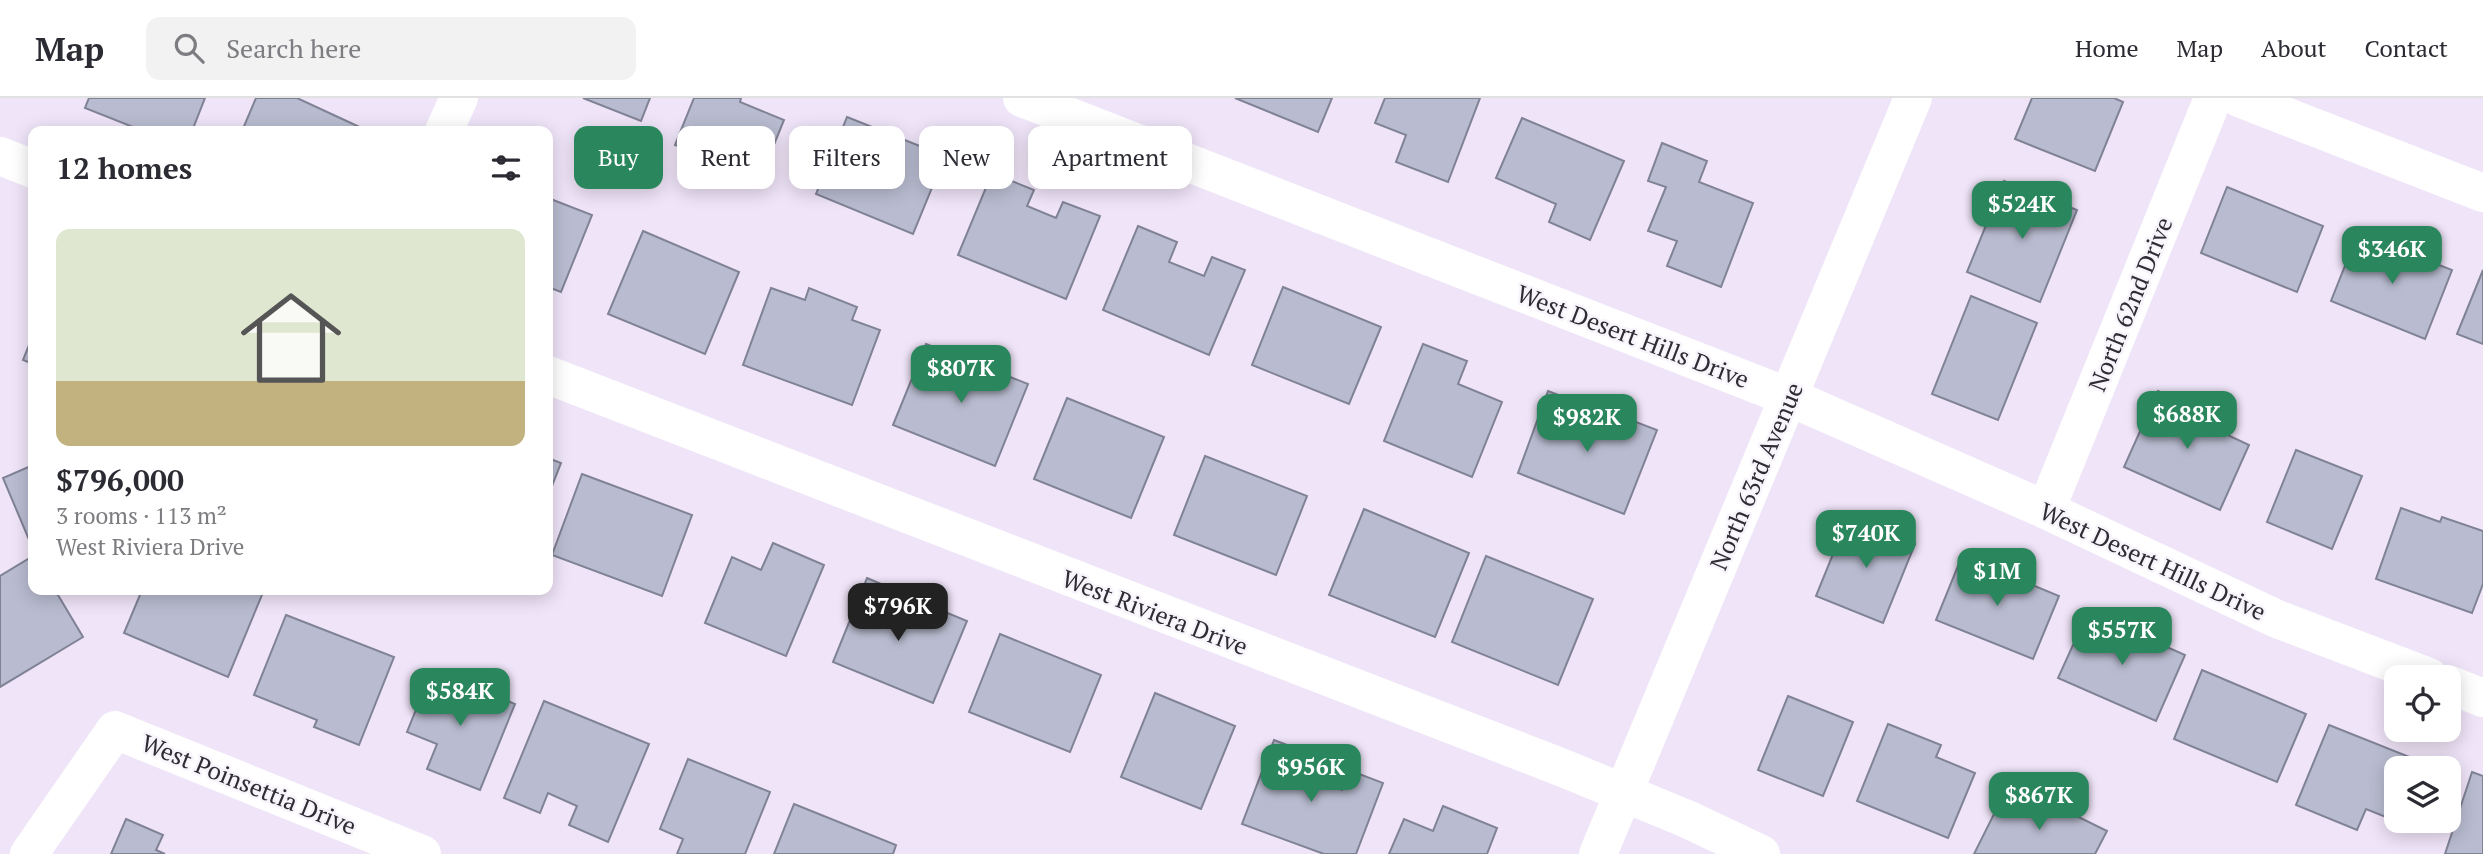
<!DOCTYPE html>
<html lang="en">
<head>
<meta charset="utf-8">
<style>
	:root { --surface:#fff; --page:#f2f2f3; --text:#2b2b33; --muted:#7c7c81; --line:#e1e1e2; --accent:#2a865d }
	body { margin:0; font-family:"PT Serif",serif; background:var(--page); color:var(--text); height:100vh; display:flex; flex-direction:column; font-size:26px; white-space:nowrap }
	* { box-sizing:border-box; margin:0 }
	p { font-size:23px; color:var(--muted) }
	.icon { flex:none; width:38px; height:38px; fill:none; stroke:currentColor; stroke-width:2; stroke-linecap:round; stroke-linejoin:round }
	.map { position:relative; flex:1; overflow:hidden }
	.details { position:absolute; left:28px; top:28px; width:525px; height:469px; display:flex; flex-direction:column; background:var(--surface); border-radius:14px; box-shadow:0 4px 18px #0003 }
	.details>* { flex:none }
	.top-card { position:absolute; left:574px; top:28px; width:665px; height:63px; display:flex; gap:14px }
	.buttons { position:absolute; left:2384px; top:567px; display:grid; gap:14px }
	.buttons a { display:grid; place-items:center; width:77px; height:77px; border-radius:14px; background:var(--surface); box-shadow:0 4px 18px #0003; font-size:35px }
	.price { position:absolute; translate:-50% -60px; padding:0 16px; border-radius:14px; background:var(--accent); color:#fff; font-size:23px; line-height:46px; filter:drop-shadow(0 2px 4px #0008) }
	.price::after { content:''; position:absolute; left:50%; top:42px; width:21px; height:16px; margin-left:-10px; background:inherit; clip-path:polygon(0 0,100% 0,50% 100%) }
	.price.on { background:#222; color:#fff }
	ul { padding:0; list-style:none }
	li { display:grid; align-content:center; gap:14px; height:371px; padding:0 28px }
	li span { display:grid; place-items:center; height:217px; border-radius:14px; color:#555 }
	li>.icon { margin-inline-start:auto }
	span .icon { width:126px; height:126px; fill:#fffc; stroke-width:1 }
	li b { font-size:30px }
	h2 { display:flex; justify-content:space-between; align-items:center; height:84px; padding:0 28px; font-size:30px }
	.tag { padding:0 24px; border-radius:14px; background:var(--surface); box-shadow:0 4px 18px #0003; font-size:24px; line-height:63px }
	.tag.on { background:var(--accent); color:#fff }
	header { display:flex; align-items:center; gap:42px; box-sizing:border-box; height:98px; padding:0 35px; background:var(--surface); border-bottom:2px solid var(--line) }
	header strong { font-size:33px }
	nav { display:flex; gap:38px; margin-inline-start:auto; font-size:24px }
	.search { width:490px; height:63px; background:var(--page); display:flex; align-items:center; gap:18px; box-sizing:border-box; padding:0 24px; border-radius:14px; color:var(--muted); font-size:26px }
	.map>svg:first-child { display:block }
	.building { fill:#b9bcd0; stroke:#808295; stroke-width:2 }
	.lines { fill:none; stroke-linecap:round; stroke-linejoin:round }
	.minor { stroke:#fff; stroke-width:38 }
	.labels { text-anchor:middle; dominant-baseline:central; stroke-width:5; stroke-linejoin:round; paint-order:stroke }
	.street-label { font-size:24px; fill:#302c33; stroke:#f8f4fc }
</style>
</head>
<body>
<header>
<strong>Map</strong>
<div class="search"><svg class="icon" aria-label="search" viewBox="0 0 24 24"><circle cx="10" cy="10" r="6"/><path d="M15 15l6 6"/></svg>Search here</div>
<nav><a>Home</a><a>Map</a><a>About</a><a>Contact</a></nav>
</header>
<div class="map">
<svg width="2483" height="756" viewBox="0 0 2483 756">
	<rect width="100%" height="100%" fill="#efe4f8"/>
	<g class="building">
		<polygon points="89,0 205,0 192,33 143,33 85,10"/>
		<polygon points="256,0 297,0 366,32 242,33"/>
		<polygon points="583,0 650,0 641,23"/>
		<polygon points="694,0 741,0 740,4 784,22 760,81 675,47"/>
		<polygon points="1235,0 1332,0 1318,34"/>
		<polygon points="1385,0 1480,0 1448,84 1396,64 1406,37 1375,25"/>
		<polygon points="2032,0 2114,0 2123,4 2095,73 2015,41"/>
		<polygon points="847,19 945,58 913,136 816,96"/>
		<polygon points="1522,20 1624,63 1590,142 1549,124 1556,106 1496,80"/>
		<polygon points="1662,45 1707,63 1699,84 1753,105 1721,189 1667,168 1677,143 1648,133 1666,89 1648,83"/>
		<polygon points="992,75 1034,92 1027,108 1056,120 1063,104 1100,118 1066,201 958,157"/>
		<polygon points="2004,83 2077,112 2040,204 1967,174"/>
		<polygon points="2227,89 2323,128 2297,194 2201,155"/>
		<polygon points="548,100 592,117 561,194 548,189"/>
		<polygon points="1138,128 1177,144 1169,164 1204,178 1212,159 1245,172 1209,257 1103,212"/>
		<polygon points="643,133 739,174 705,256 608,216"/>
		<polygon points="2358,135 2452,172 2425,241 2331,203"/>
		<polygon points="2483,172 2483,246 2457,236"/>
		<polygon points="1283,189 1381,229 1349,306 1252,267"/>
		<polygon points="771,190 805,202 809,190 857,209 852,222 880,232 852,307 743,267"/>
		<polygon points="1971,198 2037,225 1998,322 1932,296"/>
		<polygon points="33,237 33,266 23,262"/>
		<polygon points="926,246 1028,286 995,368 893,327"/>
		<polygon points="1423,246 1467,263 1458,286 1502,304 1472,379 1384,343"/>
		<polygon points="1548,293 1584,307 1577,323 1608,335 1615,316 1657,332 1624,416 1518,375"/>
		<polygon points="2158,293 2223,323 2219,333 2249,347 2220,412 2124,369"/>
		<polygon points="1067,300 1164,339 1131,420 1034,381"/>
		<polygon points="2296,352 2362,378 2332,451 2267,424"/>
		<polygon points="1205,358 1307,398 1276,477 1174,437"/>
		<polygon points="548,360 561,365 548,398"/>
		<polygon points="33,367 33,443 30,444 3,380"/>
		<polygon points="582,376 692,417 662,498 552,457"/>
		<polygon points="2401,410 2440,424 2442,419 2483,433 2483,486 2472,515 2376,481"/>
		<polygon points="1364,411 1469,455 1435,539 1329,497"/>
		<polygon points="1848,419 1915,446 1883,525 1816,498"/>
		<polygon points="773,445 824,467 786,558 705,525 732,459 761,472"/>
		<polygon points="33,458 33,492 55,492 83,539 0,589 0,478"/>
		<polygon points="1486,458 1593,501 1558,587 1452,544"/>
		<polygon points="1962,458 2059,498 2033,561 1936,522"/>
		<polygon points="867,480 907,497 899,518 930,530 938,511 967,523 933,605 833,564"/>
		<polygon points="142,492 264,492 228,579 124,535"/>
		<polygon points="2088,514 2185,557 2156,623 2058,580"/>
		<polygon points="286,517 394,559 359,647 314,629 317,622 254,597"/>
		<polygon points="1000,536 1101,577 1070,654 969,614"/>
		<polygon points="432,572 515,606 480,692 427,671 437,646 407,634"/>
		<polygon points="2202,572 2306,616 2277,684 2174,641"/>
		<polygon points="1155,595 1235,628 1201,711 1121,679"/>
		<polygon points="1788,598 1853,624 1823,698 1758,672"/>
		<polygon points="544,603 649,646 608,744 569,727 577,708 548,695 540,715 504,700"/>
		<polygon points="1888,626 1941,647 1936,659 1975,675 1948,740 1857,703"/>
		<polygon points="2329,627 2427,666 2425,670 2396,670 2396,723 2366,711 2357,732 2296,707"/>
		<polygon points="1274,642 1316,658 1308,679 1342,692 1349,672 1383,685 1356,756 1324,756 1242,726"/>
		<polygon points="688,661 770,694 745,756 677,756 683,741 660,731"/>
		<polygon points="2472,674 2483,678 2483,756 2445,756"/>
		<polygon points="2040,700 2107,733 2095,756 1974,756 2001,702 2032,716"/>
		<polygon points="794,706 896,747 893,756 774,756"/>
		<polygon points="1443,708 1497,730 1487,756 1389,756 1404,721 1433,733"/>
		<polygon points="126,721 163,737 156,752 165,756 111,756"/>
	</g>
	<g class="lines">
		<g class="minor">
			<polyline points="1022,0 1789,299 2046,412 2277,521 2429,579"/>
			<polyline points="2239,0 2483,95"/>
			<polyline points="444,33 459,0"/>
			<polyline points="0,58 33,71"/>
			<polyline points="548,277 1563,670 1687,721 1761,756"/>
			<polyline points="2046,412 2213,0"/>
			<polyline points="2448,586 2483,600"/>
			<polyline points="29,756 115,632 422,756"/>
			<polyline points="1598,756 1913,0"/>
		</g>
	</g>
	<g class="labels">
		<g class="street-label">
			<text transform="translate(2130 206) rotate(-68)">North 62nd Drive</text>
			<text transform="translate(1633 238) rotate(21)">West Desert Hills Drive</text>
			<text transform="translate(1756 378) rotate(-67)">North 63rd Avenue</text>
			<text transform="translate(2153 463) rotate(25)">West Desert Hills Drive</text>
			<text transform="translate(1155 514) rotate(21)">West Riviera Drive</text>
			<text transform="translate(249 686) rotate(22)">West Poinsettia Drive</text>
		</g>
	</g>
</svg>
<div class="buttons">
<a><svg class="icon" aria-label="locate" viewBox="0 0 24 24"><circle cx="12" cy="12" r="6"/><path d="M12 2v4M12 18v4M2 12h4M18 12h4"/></svg></a>
<a><svg class="icon" aria-label="layers" viewBox="0 0 24 24"><path d="M12 4l9 5-9 5-9-5zM3 14l9 5 9-5"/></svg></a>
</div>
<b class="price" style="left:2022px;top:143px">$524K</b>
<b class="price" style="left:2392px;top:188px">$346K</b>
<b class="price" style="left:961px;top:307px">$807K</b>
<b class="price" style="left:2187px;top:353px">$688K</b>
<b class="price" style="left:1587px;top:356px">$982K</b>
<b class="price" style="left:1866px;top:472px">$740K</b>
<b class="price" style="left:1997px;top:510px">$1M</b>
<b class="price on" style="left:898px;top:545px">$796K</b>
<b class="price" style="left:2122px;top:569px">$557K</b>
<b class="price" style="left:460px;top:630px">$584K</b>
<b class="price" style="left:1311px;top:706px">$956K</b>
<b class="price" style="left:2039px;top:734px">$867K</b>
<div class="top-card">
<a class="tag on">Buy</a>
<a class="tag">Rent</a>
<a class="tag">Filters</a>
<a class="tag">New</a>
<a class="tag">Apartment</a>
</div>
<section class="details">
<h2>12 homes<svg class="icon" aria-label="filters" viewBox="0 0 24 24"><path d="M4 7h16M4 17h16"/><circle cx="9" cy="7" r="2"/><circle cx="15" cy="17" r="2"/></svg></h2>
<ul>
<li><span style="background:linear-gradient(#dfe7d0 70%,#c2b280 0)"><svg class="icon" aria-label="home" viewBox="0 0 24 24"><path d="M3 11l9-7 9 7M6 9v11h12V9"/></svg></span><div><b>$796,000</b><p>3 rooms · 113 m²</p><p>West Riviera Drive</p></div></li>
</ul>
</section>
</div>
</body>
</html>
